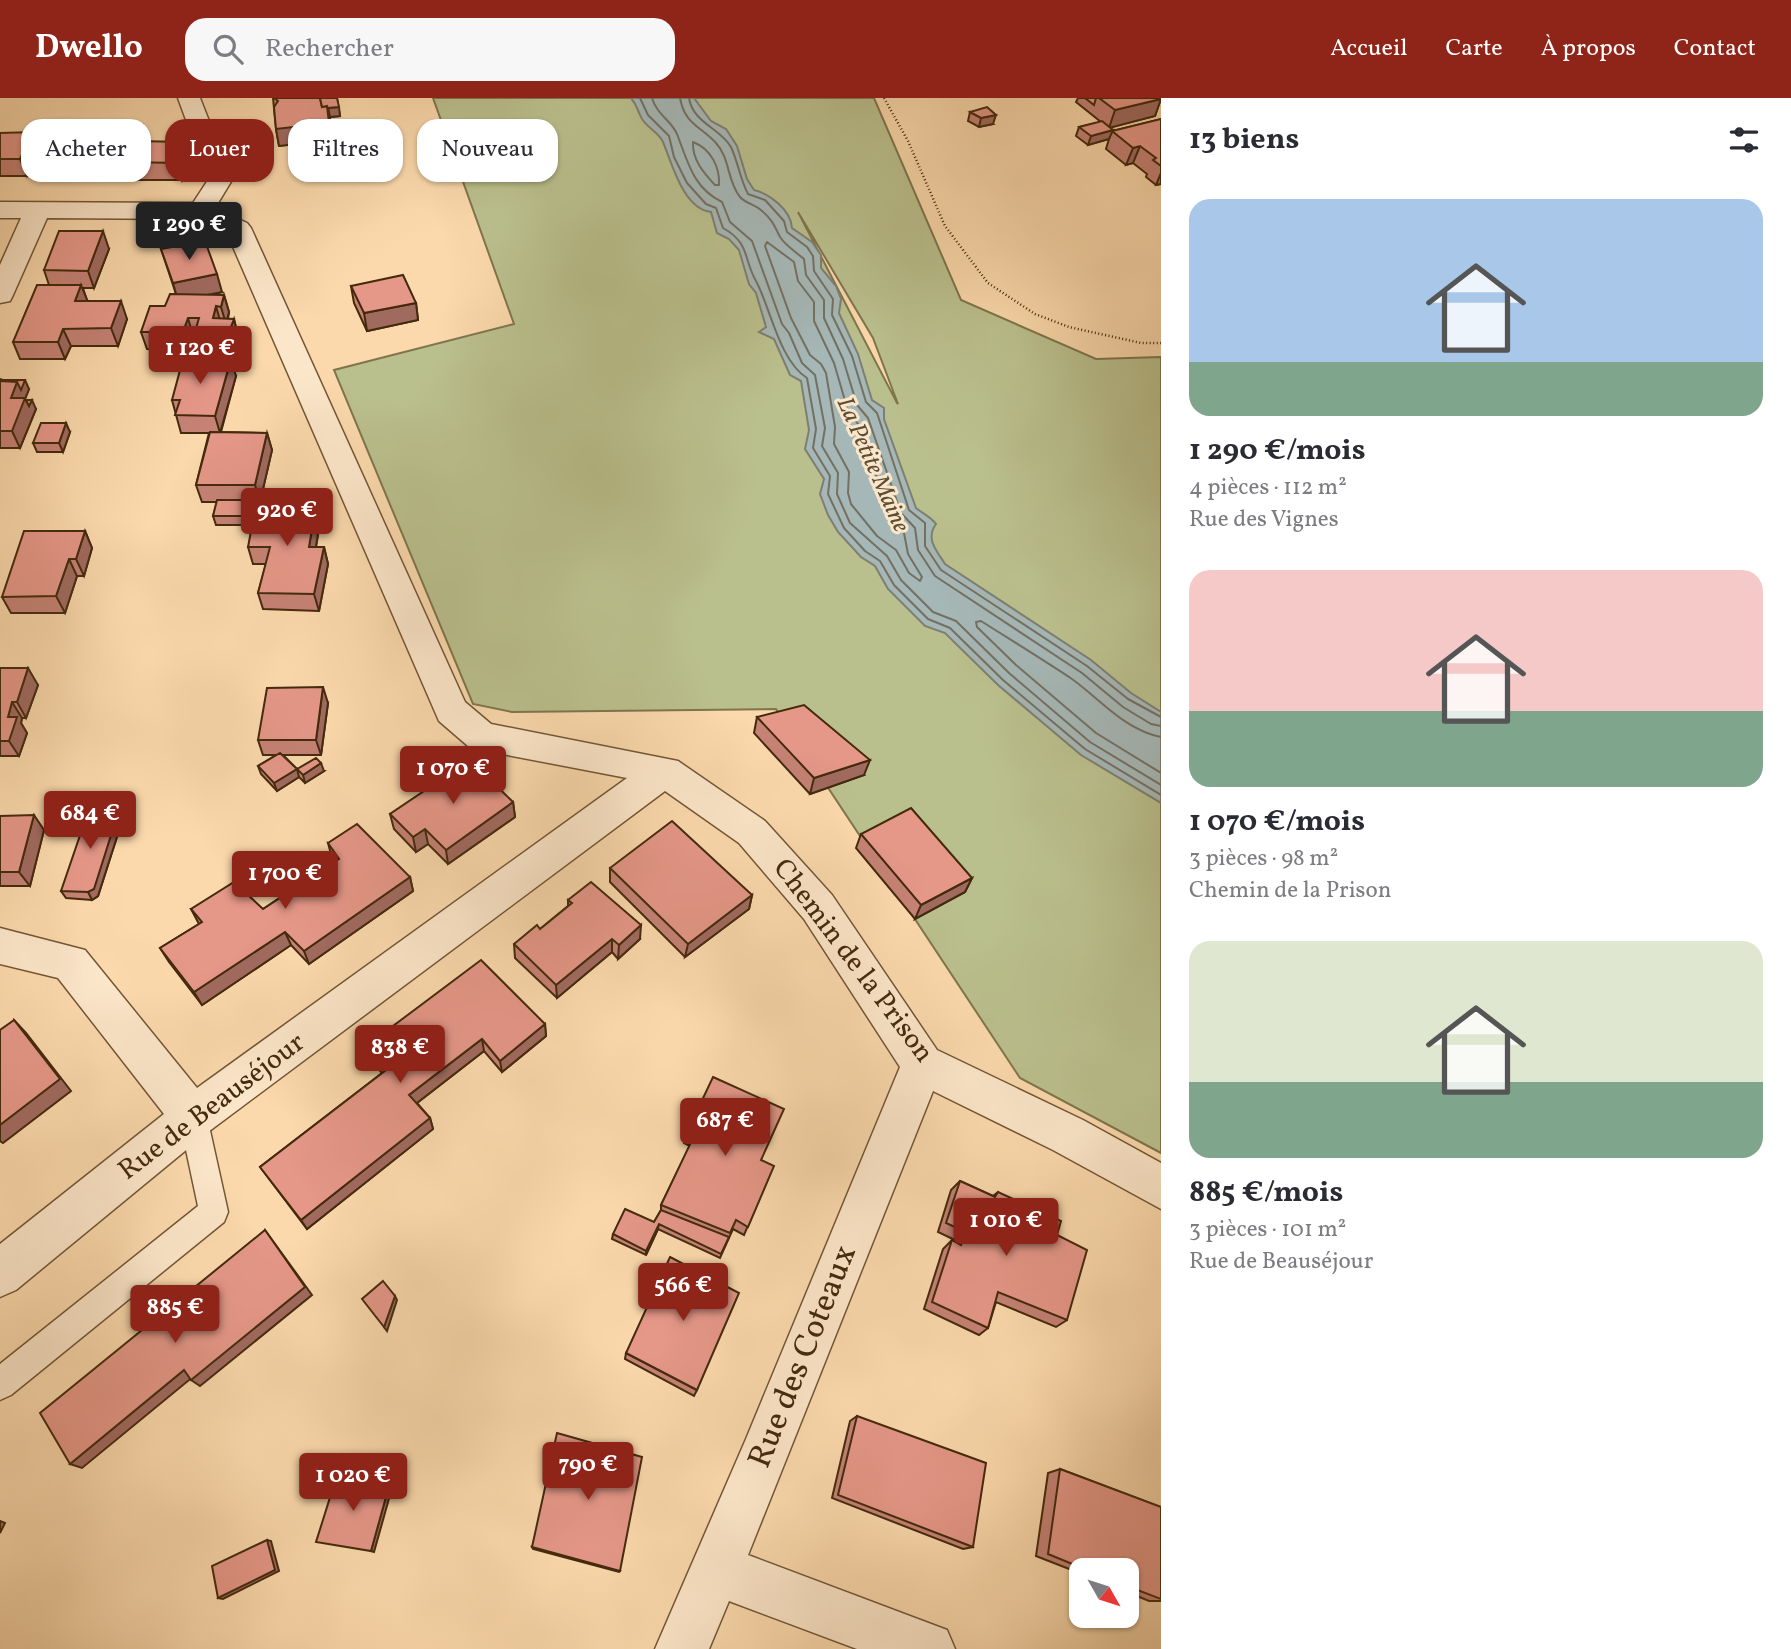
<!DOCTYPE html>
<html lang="fr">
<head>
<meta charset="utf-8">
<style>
	:root { --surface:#fff; --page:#f7f7f7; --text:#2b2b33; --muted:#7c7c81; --accent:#8f2418 }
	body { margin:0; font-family:Vollkorn,serif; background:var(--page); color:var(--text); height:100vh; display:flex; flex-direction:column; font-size:26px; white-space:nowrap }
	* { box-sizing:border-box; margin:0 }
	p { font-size:23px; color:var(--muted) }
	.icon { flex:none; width:38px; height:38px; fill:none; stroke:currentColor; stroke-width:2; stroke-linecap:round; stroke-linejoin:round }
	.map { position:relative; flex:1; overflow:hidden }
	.drawer { display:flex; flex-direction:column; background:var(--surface); width:630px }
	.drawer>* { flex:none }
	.guide { position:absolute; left:21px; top:21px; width:665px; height:63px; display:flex; gap:14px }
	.needle { width:46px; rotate:129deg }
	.buttons { position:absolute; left:1069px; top:1460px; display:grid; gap:14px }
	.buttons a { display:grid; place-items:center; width:70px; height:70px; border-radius:14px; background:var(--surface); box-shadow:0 2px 5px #0004; font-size:35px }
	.price { position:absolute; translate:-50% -60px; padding:0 16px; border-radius:7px; background:var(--accent); color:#fff; font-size:23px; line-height:46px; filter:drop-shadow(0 2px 4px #0008) }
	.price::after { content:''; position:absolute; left:50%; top:42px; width:21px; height:16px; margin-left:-10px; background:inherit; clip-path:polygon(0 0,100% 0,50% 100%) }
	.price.on { background:#222; color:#fff }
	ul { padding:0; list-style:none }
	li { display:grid; align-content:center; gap:14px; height:371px; padding:0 28px }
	li span { display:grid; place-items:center; height:217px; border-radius:21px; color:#555 }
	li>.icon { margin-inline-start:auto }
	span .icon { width:126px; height:126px; fill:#fffc; stroke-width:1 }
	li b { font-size:30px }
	h2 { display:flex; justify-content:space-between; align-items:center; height:84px; padding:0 28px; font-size:30px }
	.chip { padding:0 24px; border-radius:21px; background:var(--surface); box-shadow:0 2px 5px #0004; font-size:24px; line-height:63px }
	.chip.on { background:var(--accent); color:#fff }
	header { display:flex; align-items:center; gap:42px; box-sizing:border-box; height:98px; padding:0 35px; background:var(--accent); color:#fff }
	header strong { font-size:33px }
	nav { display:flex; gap:38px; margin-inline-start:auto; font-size:24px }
	.search { width:490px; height:63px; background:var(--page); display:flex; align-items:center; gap:18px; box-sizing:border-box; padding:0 24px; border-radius:21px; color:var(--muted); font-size:26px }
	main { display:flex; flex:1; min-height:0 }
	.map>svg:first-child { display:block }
	.green { fill:#bac08d; stroke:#7f754d; stroke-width:2; fill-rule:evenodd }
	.water { fill:#a5b7b6; stroke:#7e7f72; stroke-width:2 }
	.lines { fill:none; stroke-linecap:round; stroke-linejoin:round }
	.shore { stroke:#747062; stroke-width:2 }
	.lane-casing { stroke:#725635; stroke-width:3 }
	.street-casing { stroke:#725635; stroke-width:3 }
	.path { stroke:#442a0d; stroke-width:2.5; stroke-dasharray:1 2.5; stroke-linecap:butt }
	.lane { fill:#fce6c9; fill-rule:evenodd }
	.street { fill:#fce6c9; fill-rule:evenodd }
	.wall { fill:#c58275; stroke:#442a0d; stroke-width:2 }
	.shaded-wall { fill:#a06a5f; stroke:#442a0d; stroke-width:2 }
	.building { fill:#e59788; stroke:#442a0d; stroke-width:2 }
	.labels { text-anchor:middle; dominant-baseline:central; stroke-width:6; stroke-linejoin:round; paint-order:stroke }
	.far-water-label { font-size:24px; font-style:italic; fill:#5c4d37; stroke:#fce6c9 }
	.street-label { font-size:28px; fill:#442a0d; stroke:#fce6c9 }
	.near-street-label { font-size:33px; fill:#442a0d; stroke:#fce6c9 }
</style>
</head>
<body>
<header>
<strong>Dwello</strong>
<div class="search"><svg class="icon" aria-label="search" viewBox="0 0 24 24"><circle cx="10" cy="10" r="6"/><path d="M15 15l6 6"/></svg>Rechercher</div>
<nav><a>Accueil</a><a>Carte</a><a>À propos</a><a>Contact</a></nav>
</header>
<main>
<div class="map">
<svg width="1161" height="1551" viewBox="0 0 1161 1551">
	<rect width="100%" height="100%" fill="#fbd9ac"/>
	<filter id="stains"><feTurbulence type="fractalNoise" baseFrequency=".00286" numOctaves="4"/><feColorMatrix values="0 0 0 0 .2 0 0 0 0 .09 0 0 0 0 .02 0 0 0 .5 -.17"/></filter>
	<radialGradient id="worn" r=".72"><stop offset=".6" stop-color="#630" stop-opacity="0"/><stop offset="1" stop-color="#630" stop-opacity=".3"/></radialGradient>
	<path class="green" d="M 433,0 L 874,0 L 961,202 L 1096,261 L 1161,259 L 1161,1055 L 1020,980 L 776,611 L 512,614 L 473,606 L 334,272 L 514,226 ZM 798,114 L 873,240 L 898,306 L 897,305 Z"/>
	<path class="water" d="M 631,0 L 694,0 L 711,23 L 726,31 L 737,48 L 747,81 L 754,92 C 770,96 791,112 792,130 L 812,144 L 821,157 L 821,170 L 836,188 L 841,201 L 839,215 L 858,256 L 872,302 L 884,310 L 884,321 L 916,410 C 923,416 930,418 936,426 C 925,441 937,453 945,466 L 1091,562 L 1131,595 L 1161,614 L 1161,705 L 1081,657 L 998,587 L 945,535 L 925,528 L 888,491 L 875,468 L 861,459 L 838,434 L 828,417 L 820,396 L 824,381 L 805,351 L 809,332 L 801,283 L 790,277 L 774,241 L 759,234 L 766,229 L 756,195 L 749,186 L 739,152 L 729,141 L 717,135 L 711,114 C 683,111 672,65 663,44 C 659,34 645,29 641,19 C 637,11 637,7 631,0 Z"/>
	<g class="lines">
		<g class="shore">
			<path d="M 640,0 L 648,17 L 669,38 L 674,59 L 687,85 L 706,106 L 716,110 L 723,130 C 750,145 743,160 756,183 C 771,211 779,262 807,280 L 816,331 L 813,350 L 830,378 L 828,396 L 844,430 L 865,453 L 880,463 L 894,487 L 928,521 L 950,530 L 1003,582 L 1085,651 L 1161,697"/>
			<path d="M 652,0 C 657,17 671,22 677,36 C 688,64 693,90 722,104 L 730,124 L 752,143 L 782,226 L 789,235 L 802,265 L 815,277 L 825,330 L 822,348 L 838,375 L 837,396 L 850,425 L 887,458 L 901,482 L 933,514 L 956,523 L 1009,575 L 1090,644 L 1161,687"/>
			<path d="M 680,0 C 685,27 701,28 716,45 C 730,60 727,83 740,99 C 745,105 756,107 762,113 C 772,121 775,129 780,139 C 785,147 797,155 804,161 L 806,177 L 824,202 L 824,220 L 843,261 L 857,307 L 868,320 L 901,415 L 915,430 L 918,452 L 935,478 L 1082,575 L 1123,609 L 1151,626 L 1161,628"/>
			<path d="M 689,0 C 693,25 720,30 731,49 C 738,64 740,81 748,96 L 765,102 L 784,123 L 787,134 L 807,149 L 813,158 L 814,173 L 833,201 L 832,217 L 852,258 L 866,304 L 877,315 L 909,412 L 925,425 L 925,448 L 941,472 L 1087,568 L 1128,601 L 1161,619"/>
			<path d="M 693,44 C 711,51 720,69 719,87 L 715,87 C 704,75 692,62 693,44 Z"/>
			<polygon points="767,144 794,164 798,183 814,204 814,223 834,265 848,313 858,326 891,419 904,435 908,456 922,479 920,483 909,475 896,452 877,438 851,406 848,395 849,374 834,346 835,329 826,275 821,266 810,257 791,220 765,148"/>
			<path d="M 1161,639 C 1125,632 1101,602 1072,581 C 1042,561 1011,542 981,523 L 976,524 L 977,529 L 1016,567 L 1096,635 L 1161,675"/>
		</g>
		<g class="lane-casing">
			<polygon id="lane" points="193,1006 203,1010 207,1019 228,1114 224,1124 11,1297 0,1302 0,1266 198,1108 179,1019 183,1010"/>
		</g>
		<g class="street-casing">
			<polygon id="street" points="178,0 200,0 232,82 215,110 247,125 251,130 465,604 491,626 678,663 765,723 832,797 937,952 1083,1022 1161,1065 1161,1111 1053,1052 933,993 748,1457 947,1532 955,1551 857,1551 729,1503 709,1551 655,1551 746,1341 900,969 804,821 739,745 665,693 208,1034 16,1192 0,1199 0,1146 164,1016 58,880 0,866 0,830 85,852 197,990 627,680 481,652 468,648 439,623 227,135 197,121 47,120 13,197 10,203 0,205 0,167 21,120 0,120 0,104 193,105 208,82"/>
		</g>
		<polyline class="path" points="884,0 908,43 945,128 988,185 1035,216 1069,229 1141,245 1161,245"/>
		<use href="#lane" class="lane"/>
		<use href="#street" class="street"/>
	</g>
	<g class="wall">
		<polygon points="273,0 337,0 340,18 330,19 332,42 279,48 276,31"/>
		<polygon points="1078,0 1161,0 1155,18 1110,29 1113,33 1161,21 1161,86 1156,87 1146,79 1147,76 1133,65 1126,67 1106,51 1109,41 1088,47 1076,38 1079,29 1101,24 1076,4"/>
		<polygon points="970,14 993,26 979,29 968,23"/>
		<polygon points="143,28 147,43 189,61 182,82 132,82 129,72 76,72 70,54"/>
		<polygon points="0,35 39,52 27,78 0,78"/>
		<polygon points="109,151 94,190 83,190 87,203 127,221 118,248 71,248 65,261 20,261 13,244 49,187 44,172"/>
		<polygon points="161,151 222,194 208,196 224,197 229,214 228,221 234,221 238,239 234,252 200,252 196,238 193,238 189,252 147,251 141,234 176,196"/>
		<polygon points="351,188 416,205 418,222 367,233 354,205"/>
		<polygon points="236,278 221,334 267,335 272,352 260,404 253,404 252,424 245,424 244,427 216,427 213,418 217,404 202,404 196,387 209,335 181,335 172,302"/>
		<polygon points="0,281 29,291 25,301 36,311 20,350 0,350"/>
		<polygon points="70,334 63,354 37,354 33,345"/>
		<polygon points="316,407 320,424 316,449 324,449 328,466 319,513 263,511 258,495 266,466 253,466 248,449"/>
		<polygon points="85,433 92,450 84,478 77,478 65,515 11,515 2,499"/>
		<polygon points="0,570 38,587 26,620 22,620 21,625 27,635 19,658 0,658"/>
		<polygon points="328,605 321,657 283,657 297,671 324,673 305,685 299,679 277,693 261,676 258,668 276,657 263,657 258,642"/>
		<polygon points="757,619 864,677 810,696 754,635"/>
		<polygon points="513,704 515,719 448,766 428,746 416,754 394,731 390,716"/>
		<polygon points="0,718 44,732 30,788 0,788"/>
		<polygon points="123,720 98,798 92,802 66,800 61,793"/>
		<polygon points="861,736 972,780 965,794 915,821 856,750"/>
		<polygon points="328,745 410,779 413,793 309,866 291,847 202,907 169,864 160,850 199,826 191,811 263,811 335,763 332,760"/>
		<polygon points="610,770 752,797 749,811 685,859 610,784"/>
		<polygon points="568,802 640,841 618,861 612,854 557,900 515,860 514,846 540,831 568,808"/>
		<polygon points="545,926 546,938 502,974 484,953 417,1005 430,1020 433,1031 307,1131 260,1069 382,975 370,961 365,949"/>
		<polygon points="687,1034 761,1062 769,1078 744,1137 733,1131 720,1160 658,1131 646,1157 612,1141 613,1136 654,1124 661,1112 661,1107 690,1048 684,1045"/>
		<polygon points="960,1083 993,1098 998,1094 1057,1137 1067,1222 1056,1229 996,1204 988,1230 979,1237 924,1211 943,1151 952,1142 957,1145 957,1143 938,1134 951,1092"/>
		<polygon points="626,1255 697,1292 694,1298 625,1261"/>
		<polygon points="857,1318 973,1449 963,1451 832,1400 850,1323"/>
		<polygon points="1060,1371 1161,1409 1161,1503 1149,1503 1127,1494 1127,1472 1082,1472 1082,1476 1036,1458 1048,1375"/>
		<polygon points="532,1449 620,1473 619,1474 533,1451"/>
	</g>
	<g class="shaded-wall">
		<polygon points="1161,1 1155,18 1109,30 1115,12"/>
		<polygon points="327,8 332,42 279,48 276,31"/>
		<polygon points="339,9 340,18 330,19 328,10"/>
		<polygon points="996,17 993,26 979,29 981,20"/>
		<polygon points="143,28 148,46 137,43"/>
		<polygon points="1113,32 1109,41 1088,47 1091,38"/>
		<polygon points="33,34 39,52 27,78 20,61"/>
		<polygon points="184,44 189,61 182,82 177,65"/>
		<polygon points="1140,48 1133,65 1126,67 1133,50"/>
		<polygon points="1161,75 1161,86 1156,87"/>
		<polygon points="103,133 109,151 94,190 88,173"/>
		<polygon points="217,176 222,194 178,203 173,185"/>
		<polygon points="81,187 88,204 75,203"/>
		<polygon points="224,197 229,214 226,226 221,209"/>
		<polygon points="121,203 127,221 118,248 111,230"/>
		<polygon points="416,205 418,222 367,233 364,215"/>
		<polygon points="216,208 221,226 213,220"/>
		<polygon points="188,220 193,238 189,252 183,234"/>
		<polygon points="234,221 238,239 234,252 229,234"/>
		<polygon points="63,231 71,248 65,261 58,244"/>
		<polygon points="231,261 236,278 220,335 215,318"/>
		<polygon points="25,282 29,291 25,301 29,308 32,302 36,311 20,350 12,333 11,300 17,284"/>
		<polygon points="66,325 70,334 63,354 59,345"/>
		<polygon points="267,335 272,352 260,404 255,387"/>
		<polygon points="253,402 255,411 252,424 249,415"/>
		<polygon points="316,407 320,424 313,466 309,449"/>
		<polygon points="85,433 92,450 84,478 76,461"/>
		<polygon points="324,449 328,466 319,513 314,496"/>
		<polygon points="69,461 77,478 65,515 56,498"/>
		<polygon points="28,570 38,587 26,620 17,604"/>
		<polygon points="323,589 328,605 321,657 316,642"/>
		<polygon points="12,604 22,620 21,625 27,635 19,658 9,643 8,619"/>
		<polygon points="870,662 864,677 810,696 814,680"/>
		<polygon points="321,665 324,673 305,685 303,677"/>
		<polygon points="297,671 299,679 277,693 274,685"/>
		<polygon points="513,704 515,719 448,766 446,752"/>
		<polygon points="119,712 123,720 98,798 92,802 88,794"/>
		<polygon points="34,717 44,732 30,788 19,774"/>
		<polygon points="425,731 428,746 416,754 413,739"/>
		<polygon points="410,779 413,793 309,866 304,853"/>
		<polygon points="972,780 965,794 915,821 921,807"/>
		<polygon points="752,797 749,811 685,859 688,846"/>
		<polygon points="641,827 640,841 618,861 619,847"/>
		<polygon points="285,834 291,847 202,907 194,894"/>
		<polygon points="612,841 612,854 557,900 556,887"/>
		<polygon points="14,922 26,935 71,993 3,1045 0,1043 0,1027"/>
		<polygon points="545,926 546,938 502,974 500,963"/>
		<polygon points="482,941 484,953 413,1008 409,997"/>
		<polygon points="430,1020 433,1031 307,1131 301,1122"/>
		<polygon points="659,1126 658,1131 646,1157 646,1153"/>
		<polygon points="265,1132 312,1197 200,1288 191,1282"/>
		<polygon points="395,1198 397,1202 387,1233 384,1229"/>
		<polygon points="184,1272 194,1278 82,1370 70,1366"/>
		<polygon points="389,1388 392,1390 374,1454 371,1453"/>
		<polygon points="0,1423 5,1425 0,1435"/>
		<polygon points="267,1442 271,1443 279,1473 223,1501 218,1500"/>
	</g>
	<g class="building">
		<polygon points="274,0 320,0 322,9 327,8 329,25 276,31 274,9 278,3"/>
		<polygon points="320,0 337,0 339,9 328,10 329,16 327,8 322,9"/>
		<polygon points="1085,0 1096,0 1094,7"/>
		<polygon points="1099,0 1161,0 1161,1 1115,12"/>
		<polygon points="987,9 996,17 981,20 970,14"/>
		<polygon points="1161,21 1161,68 1153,62 1156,60 1140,48 1133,50 1112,33"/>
		<polygon points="1102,23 1113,32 1091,38 1079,29"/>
		<polygon points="82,28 143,28 137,43 184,44 177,65 127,64 131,55 70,54"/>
		<polygon points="33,34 20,61 0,61 0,35"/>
		<polygon points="59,133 103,133 88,173 44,172"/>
		<polygon points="205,143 217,176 173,185 161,151"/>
		<polygon points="403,177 416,205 364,215 351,188"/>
		<polygon points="37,187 81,187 75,203 121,203 111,230 63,231 58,244 13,244"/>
		<polygon points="170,196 224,197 221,209 216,208 213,220 234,221 229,234 195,234 199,220 188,220 183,234 141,234 150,208 165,208"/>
		<polygon points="183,261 231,261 215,318 175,317 180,302 172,302"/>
		<polygon points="0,282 25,282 21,292 17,284 0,283"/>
		<polygon points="0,283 17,284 11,300 25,300 12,333 0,333"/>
		<polygon points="26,302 32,302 29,308"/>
		<polygon points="41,325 66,325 59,345 33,345"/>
		<polygon points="210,334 267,335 255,387 196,387"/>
		<polygon points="217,402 253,402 249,415 242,415 242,418 213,418"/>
		<polygon points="256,407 316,407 309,449 324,449 314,496 258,495 270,449 248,449"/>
		<polygon points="24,433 85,433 76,461 69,461 56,498 2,499"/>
		<polygon points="0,570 28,570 17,604 12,604 8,619 17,619 9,643 0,643"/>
		<polygon points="323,589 316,642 258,642 267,590"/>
		<polygon points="804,607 870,662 814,680 757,619"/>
		<polygon points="280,655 297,671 316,660 321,665 303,677 297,671 274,685 258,668"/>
		<polygon points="470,662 513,704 446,752 425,731 413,739 390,716"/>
		<polygon points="911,710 972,780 921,807 861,736"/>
		<polygon points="89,711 119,712 94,791 88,794 61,793"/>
		<polygon points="34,717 19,774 0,774 0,718"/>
		<polygon points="672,723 752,797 688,846 610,770"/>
		<polygon points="357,726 410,779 304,853 285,834 194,894 160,850 202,824 191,811 234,784 263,811 339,761 328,745"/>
		<polygon points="591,784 641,827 619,847 612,841 556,887 514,846 537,827 540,831 572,805 568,802"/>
		<polygon points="481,862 545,926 500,963 482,941 409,997 430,1020 301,1122 260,1069 386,972 365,949"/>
		<polygon points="14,922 60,981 0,1027 0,932"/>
		<polygon points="713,979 784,1011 761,1062 774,1068 748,1129 736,1122 730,1135 661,1107 694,1038 687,1034"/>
		<polygon points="960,1083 995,1099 998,1094 1061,1123 1057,1137 1087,1152 1067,1222 998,1194 988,1230 932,1204 952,1142 961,1147 966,1134 946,1125"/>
		<polygon points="625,1111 654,1124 661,1112 729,1139 721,1156 659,1126 646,1153 613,1136"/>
		<polygon points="265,1132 305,1189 191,1282 184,1272 70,1366 40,1315"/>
		<polygon points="670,1159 739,1195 697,1292 626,1255"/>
		<polygon points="383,1183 395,1198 384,1229 362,1201"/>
		<polygon points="857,1318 986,1365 973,1449 838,1397"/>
		<polygon points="557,1335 642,1359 620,1473 532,1449"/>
		<polygon points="1060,1371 1161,1409 1161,1501 1127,1488 1127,1472 1087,1472 1048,1456"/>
		<polygon points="338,1374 389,1388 371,1453 316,1444"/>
		<polygon points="267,1442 275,1472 218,1500 212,1468"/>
	</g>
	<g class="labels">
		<g class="far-water-label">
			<text transform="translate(872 367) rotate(66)">La Petite Maine</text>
		</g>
		<g class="street-label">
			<text transform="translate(853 863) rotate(53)">Chemin de la Prison</text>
			<text transform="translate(212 1009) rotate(-37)">Rue de Beauséjour</text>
		</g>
		<g class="near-street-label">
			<text transform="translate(804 1259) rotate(-68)">Rue des Coteaux</text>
		</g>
	</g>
	<rect width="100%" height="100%" filter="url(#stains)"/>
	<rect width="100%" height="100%" fill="url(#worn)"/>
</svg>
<div class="buttons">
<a><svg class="needle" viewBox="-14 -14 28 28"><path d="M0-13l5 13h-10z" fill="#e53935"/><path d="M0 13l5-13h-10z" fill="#7c7c81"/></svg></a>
</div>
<b class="price on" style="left:189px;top:164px">1 290 €</b>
<b class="price" style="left:200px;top:288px">1 120 €</b>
<b class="price" style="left:287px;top:450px">920 €</b>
<b class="price" style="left:453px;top:708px">1 070 €</b>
<b class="price" style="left:90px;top:753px">684 €</b>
<b class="price" style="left:285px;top:813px">1 700 €</b>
<b class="price" style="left:400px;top:987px">838 €</b>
<b class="price" style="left:725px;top:1060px">687 €</b>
<b class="price" style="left:1006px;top:1160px">1 010 €</b>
<b class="price" style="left:683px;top:1225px">566 €</b>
<b class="price" style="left:175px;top:1247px">885 €</b>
<b class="price" style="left:588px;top:1404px">790 €</b>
<b class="price" style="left:353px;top:1415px">1 020 €</b>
<div class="guide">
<a class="chip">Acheter</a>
<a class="chip on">Louer</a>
<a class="chip">Filtres</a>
<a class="chip">Nouveau</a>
</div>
</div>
<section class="drawer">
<h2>13 biens<svg class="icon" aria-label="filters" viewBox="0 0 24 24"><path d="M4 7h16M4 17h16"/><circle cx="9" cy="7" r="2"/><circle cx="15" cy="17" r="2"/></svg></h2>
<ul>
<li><span style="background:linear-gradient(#a9c7e8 75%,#7fa58c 0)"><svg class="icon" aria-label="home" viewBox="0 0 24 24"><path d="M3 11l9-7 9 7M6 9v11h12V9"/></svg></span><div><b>1 290 €/mois</b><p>4 pièces · 112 m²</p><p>Rue des Vignes</p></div></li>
<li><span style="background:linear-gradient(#f6c9c9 65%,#7fa58c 0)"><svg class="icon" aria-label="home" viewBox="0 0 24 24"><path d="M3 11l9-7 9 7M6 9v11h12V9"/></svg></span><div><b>1 070 €/mois</b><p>3 pièces · 98 m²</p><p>Chemin de la Prison</p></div></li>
<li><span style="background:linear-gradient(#dfe7d0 65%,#7fa58c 0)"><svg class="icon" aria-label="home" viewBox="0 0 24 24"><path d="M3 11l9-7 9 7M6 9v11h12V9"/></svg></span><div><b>885 €/mois</b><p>3 pièces · 101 m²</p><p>Rue de Beauséjour</p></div></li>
</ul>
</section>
</main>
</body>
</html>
